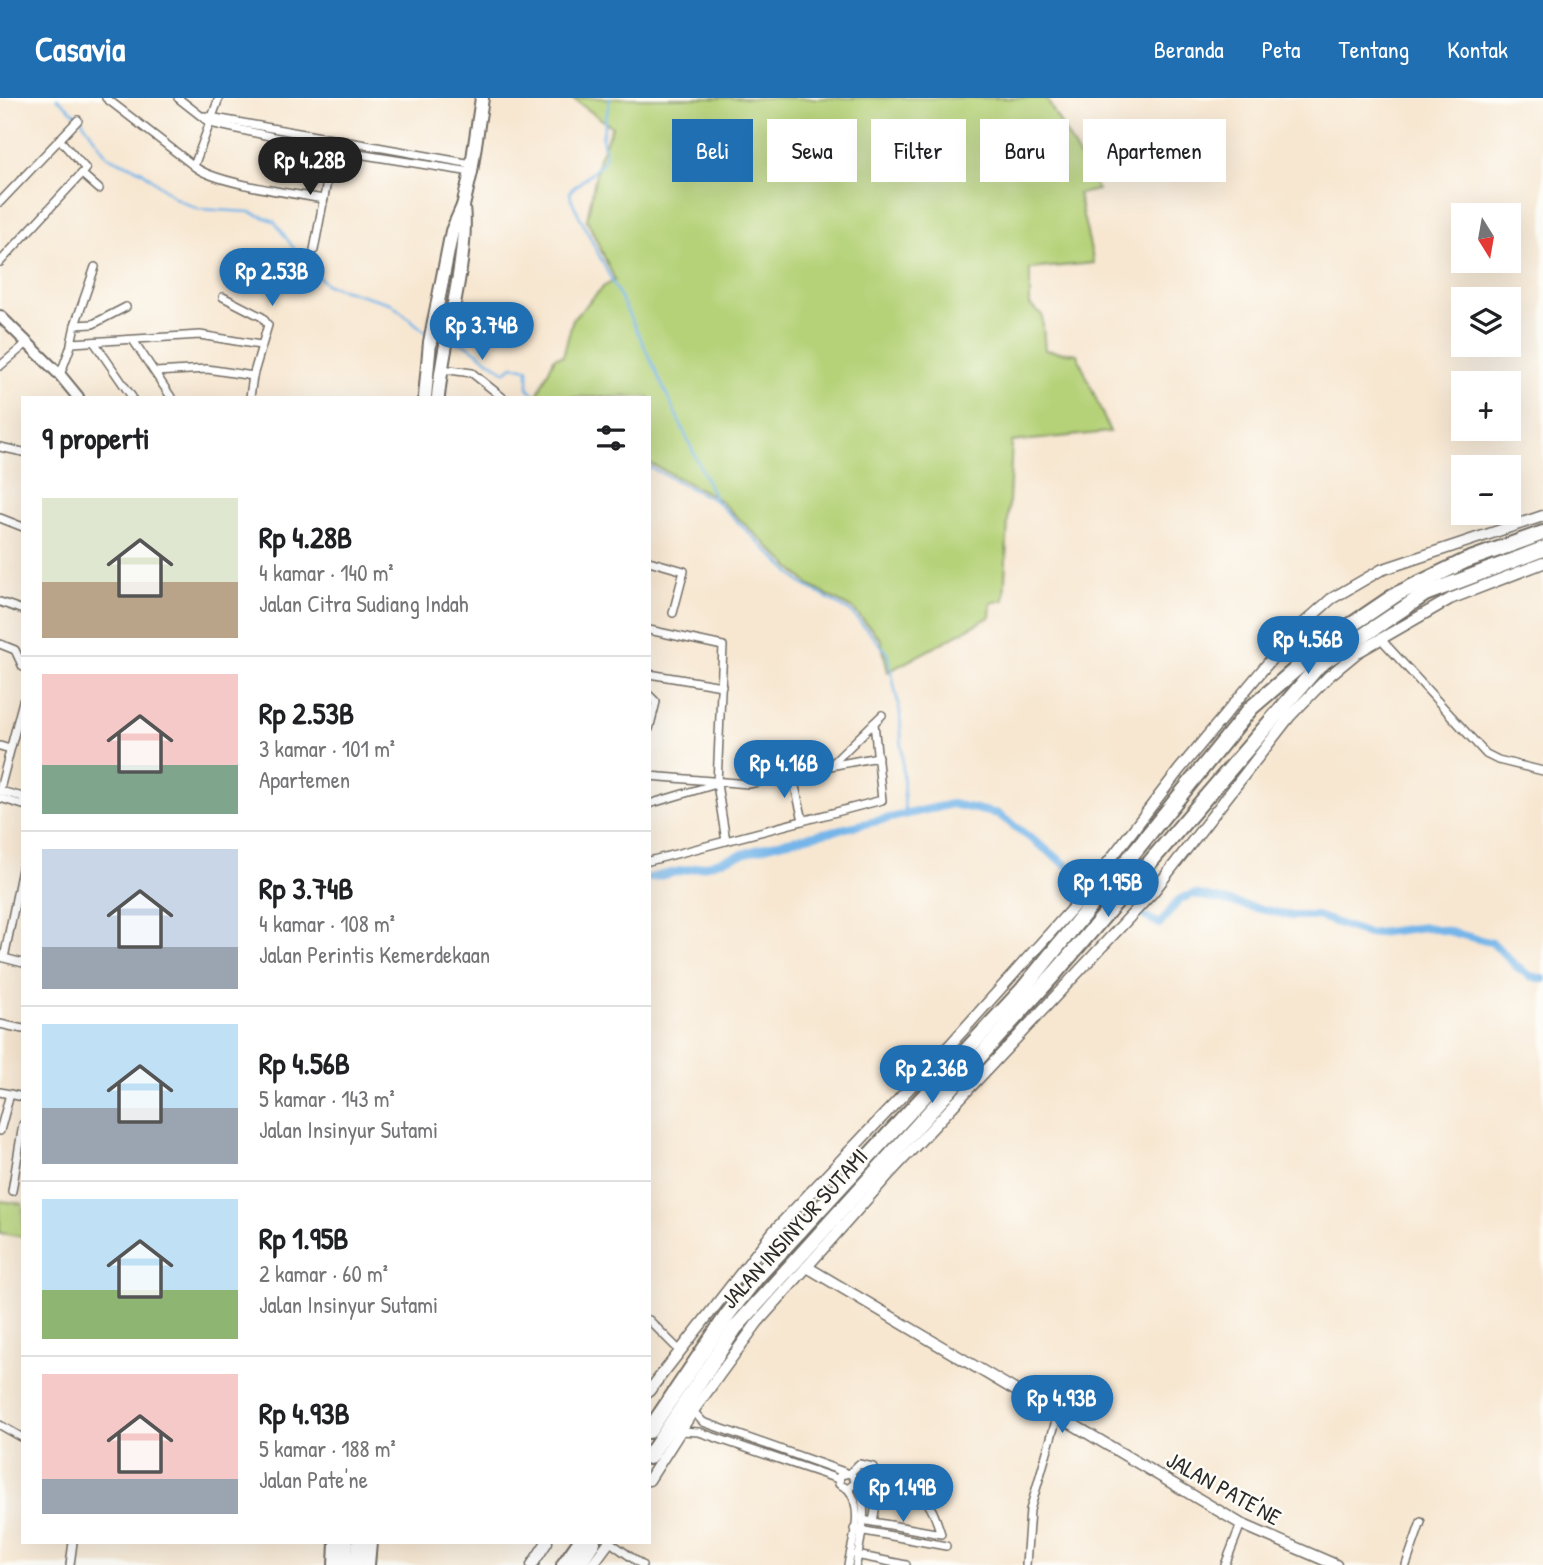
<!DOCTYPE html>
<html lang="id">
<head>
<meta charset="utf-8">
<style>
	:root { --surface:#fff; --page:#f6f6f6; --text:#202124; --muted:#757577; --line:#e0e0e0; --accent:#1f6fb2 }
	body { margin:0; font-family:"Patrick Hand",sans-serif; background:var(--page); color:var(--text); height:100vh; display:flex; flex-direction:column; font-size:26px; white-space:nowrap }
	* { box-sizing:border-box; margin:0 }
	p { font-size:23px; color:var(--muted) }
	.icon { flex:none; width:38px; height:38px; fill:none; stroke:currentColor; stroke-width:2; stroke-linecap:round; stroke-linejoin:round }
	.map { position:relative; flex:1; overflow:hidden }
	.panel { position:absolute; left:21px; top:298px; width:630px; height:1148px; display:flex; flex-direction:column; background:var(--surface); border-radius:0px; box-shadow:0 7px 28px #0002 }
	.panel>* { flex:none }
	.guide { position:absolute; left:672px; top:21px; width:665px; height:63px; display:flex; gap:14px }
	.needle { width:46px; rotate:169deg }
	.fabs { position:absolute; left:1451px; top:105px; display:grid; gap:14px }
	.fabs a { display:grid; place-items:center; width:70px; height:70px; border-radius:0px; background:var(--surface); box-shadow:0 7px 28px #0002; font-size:35px }
	.price { position:absolute; translate:-50% -60px; padding:0 16px; border-radius:24px; background:var(--accent); color:#fff; font-size:23px; line-height:46px; filter:drop-shadow(0 2px 4px #0008) }
	.price::after { content:''; position:absolute; left:50%; top:42px; width:21px; height:16px; margin-left:-10px; background:inherit; clip-path:polygon(0 0,100% 0,50% 100%) }
	.price.active { background:#222; color:#fff }
	ul { padding:0; list-style:none }
	li { display:flex; align-items:center; gap:21px; height:175px; padding:0 21px }
	li+li { border-top:2px solid var(--line) }
	li span { display:grid; place-items:center; flex:none; width:196px; height:140px; border-radius:0px; color:#555 }
	li>.icon { margin-inline-start:auto }
	span .icon { width:84px; height:84px; fill:#fffc; stroke-width:1 }
	li b { font-size:30px }
	h2 { display:flex; justify-content:space-between; align-items:center; height:84px; padding:0 21px; font-size:30px }
	.pill { padding:0 24px; border-radius:0px; background:var(--surface); box-shadow:0 7px 28px #0002; font-size:24px; line-height:63px }
	.pill.active { background:var(--accent); color:#fff }
	header { display:flex; align-items:center; gap:42px; box-sizing:border-box; height:98px; padding:0 35px; background:var(--accent); color:#fff }
	header strong { font-size:33px }
	nav { display:flex; gap:38px; margin-inline-start:auto; font-size:24px }
	.map>svg:first-child { display:block }
	.green { fill:#b5d278; stroke:#707e52; stroke-width:2 }
	.lines { fill:none; stroke-linecap:round; stroke-linejoin:round }
	.stream { stroke:#75b5e9; stroke-width:2.5 }
	.canal { stroke:#75b5e9; stroke-width:8 }
	.minor-casing { stroke:#726d65; stroke-width:10 }
	.tertiary-casing { stroke:#726d65; stroke-width:13 }
	.secondary-casing { stroke:#726d65; stroke-width:14 }
	.primary-casing { stroke:#726d65; stroke-width:16 }
	.trunk-casing { stroke:#726d65; stroke-width:16 }
	.motorway-casing { stroke:#726d65; stroke-width:18 }
	.minor { stroke:#fff; stroke-width:7 }
	.tertiary { stroke:#fff; stroke-width:10 }
	.secondary { stroke:#fff; stroke-width:10 }
	.primary { stroke:#fff; stroke-width:12 }
	.trunk { stroke:#fff; stroke-width:12 }
	.motorway { stroke:#fff; stroke-width:14 }
	.labels { text-anchor:middle; dominant-baseline:central; stroke-width:5; stroke-linejoin:round; paint-order:stroke }
	.street-label { font-size:23px; fill:#2b2b2b; stroke:#fdfcf7 }
</style>
</head>
<body>
<header>
<strong>Casavia</strong>
<nav><a>Beranda</a><a>Peta</a><a>Tentang</a><a>Kontak</a></nav>
</header>
<div class="map">
<svg width="1543" height="1467" viewBox="0 0 1543 1467">
	<rect width="100%" height="100%" fill="#fdfcf7"/>
	<filter id="ink" filterUnits="userSpaceOnUse"><feTurbulence type="fractalNoise" baseFrequency=".0143" numOctaves="2"/><feDisplacementMap in="SourceGraphic" scale="14" xChannelSelector="R" yChannelSelector="G"/><feConvolveMatrix kernelMatrix="1 2 1 2 8 2 1 2 1" color-interpolation-filters="sRGB"/></filter>
	<filter id="wash" filterUnits="userSpaceOnUse"><feTurbulence type="fractalNoise" baseFrequency=".00686" numOctaves="4" result="noise"/><feDisplacementMap in="SourceGraphic" scale="28" xChannelSelector="R" yChannelSelector="G"/><feGaussianBlur stdDeviation="1.57" result="paint"/><feColorMatrix in="noise" values="0 0 0 0 0 0 0 0 0 0 0 0 0 0 0 0 0 1.4 0 .05"/><feComposite in="paint" operator="in"/></filter>
	<g filter="url(#wash)">
		<rect width="100%" height="100%" fill="#f7e7d1"/>
		<g class="green">
			<polygon points="572,0 1046,0 1098,92 1078,96 1094,165 1030,171 1030,207 1042,217 1045,252 1077,256 1110,334 1012,344 1004,502 991,505 990,519 888,574 881,542 853,511 810,488 717,400 649,365 649,299 543,299 538,295 555,259 563,258 573,221 603,189 615,182 587,122 599,60 612,29"/>
			<polygon points="0,1103 23,1106 23,1139 0,1135"/>
		</g>
		<g class="lines">
			<g class="stream">
				<polyline points="57,0 81,21 107,58 142,73 175,100 198,111 250,114 274,123 305,166 327,187 390,205 427,235"/>
				<polyline points="610,0 602,40 606,58 602,66 570,93 571,101 641,241 715,401"/>
				<polyline points="450,242 467,247 505,274 513,268 528,271 528,292 539,299"/>
				<polyline points="649,369 716,403 801,485 851,514 887,554 900,614 905,716"/>
			</g>
			<g class="canal">
				<polyline points="649,780 704,768 775,746 952,706 998,716 1092,786"/>
				<polyline points="1144,818 1160,826 1180,801 1194,796 1292,818 1317,818 1368,836 1425,829 1447,833 1493,845 1517,869 1530,878 1543,881"/>
			</g>
		</g>
	</g>
	<g filter="url(#ink)">
		<g class="lines">
			<g class="minor-casing">
				<g id="minor">
					<polyline points="106,0 194,68"/>
					<polyline points="178,0 210,25 333,52 471,74"/>
					<path d="M 219,0 L 194,68 C 212,85 296,96 324,101"/>
					<polyline points="204,18 472,66"/>
					<polyline points="82,76 99,91"/>
					<polyline points="0,104 78,22"/>
					<polyline points="314,152 333,52"/>
					<polyline points="0,164 86,71 59,41"/>
					<polyline points="223,199 262,219 268,227 253,278 250,299"/>
					<polyline points="75,227 95,169"/>
					<polyline points="133,242 171,299"/>
					<polyline points="94,244 132,299"/>
					<polyline points="71,246 75,227 93,226 126,209"/>
					<polyline points="0,268 26,246"/>
					<polyline points="442,271 472,275 502,299"/>
					<polyline points="155,274 207,271 253,278"/>
					<polyline points="60,277 72,245 200,237 260,247"/>
					<polyline points="0,349 23,354"/>
					<polyline points="0,420 23,429"/>
					<polyline points="649,463 684,473 673,515"/>
					<polyline points="0,504 23,512"/>
					<polyline points="649,532 723,548 717,686 726,743"/>
					<polyline points="1380,540 1486,656 1498,662 1543,673"/>
					<polyline points="0,546 15,552 23,569"/>
					<polyline points="649,576 722,588"/>
					<polyline points="649,597 656,604 649,631"/>
					<polyline points="0,648 10,651"/>
					<polyline points="830,668 878,659"/>
					<polyline points="792,676 803,722"/>
					<polyline points="649,678 749,686 830,668 882,617"/>
					<polyline points="0,691 23,603"/>
					<polyline points="0,693 23,699"/>
					<polyline points="0,700 23,707"/>
					<polyline points="649,706 713,687"/>
					<polyline points="649,763 882,702 874,625"/>
					<polyline points="23,766 4,860 23,865"/>
					<polyline points="0,926 23,931"/>
					<polyline points="0,994 23,999"/>
					<polyline points="0,1033 10,996"/>
					<polyline points="12,1093 23,1026"/>
					<polyline points="649,1222 680,1253"/>
					<polyline points="693,1313 703,1324 844,1374"/>
					<polyline points="0,1327 23,1340"/>
					<polyline points="680,1333 699,1334 838,1381"/>
					<polyline points="850,1375 859,1366 873,1369 875,1375 865,1405"/>
					<path d="M 855,1385 L 848,1391 L 839,1386 L 840,1377 L 850,1375 C 873,1401 861,1436 856,1467"/>
					<path d="M 863,1422 L 873,1424 L 941,1436 C 927,1392 923,1397 879,1389 L 873,1424"/>
					<polyline points="854,1431 946,1448"/>
					<polyline points="610,1444 642,1467"/>
					<polyline points="856,1457 906,1467"/>
					<polyline points="70,1467 73,1444"/>
					<path d="M 848,1467 C 852,1444 865,1411 848,1391"/>
					<polyline points="1026,1467 1030,1412 1058,1316"/>
					<polyline points="1225,1467 1241,1426"/>
					<polyline points="1406,1467 1421,1424"/>
				</g>
			</g>
			<g class="tertiary-casing">
				<g id="tertiary">
					<polyline points="807,1169 1241,1426 1336,1467"/>
					<polyline points="649,1293 773,1134 940,958 1077,805 1179,672 1294,534 1331,501 1381,472 1543,418"/>
					<polyline points="649,1382 693,1313 757,1225 890,1075 1153,794 1290,618 1329,578 1358,554 1450,501 1543,465"/>
					<polyline points="532,1467 547,1444"/>
					<polyline points="592,1467 609,1444"/>
				</g>
			</g>
			<g class="secondary-casing">
				<polyline id="secondary" points="0,218 60,277 78,299"/>
			</g>
			<g class="primary-casing">
				<g id="primary">
					<polyline points="335,1467 336,1444"/>
					<polyline points="368,1467 370,1444"/>
				</g>
			</g>
			<g class="trunk-casing">
				<g id="trunk">
					<polyline points="425,299 430,244 452,133 463,108 471,74 482,0"/>
					<path d="M 438,299 C 443,241 469,163 463,108"/>
					<polyline points="346,1467 347,1444"/>
					<polyline points="357,1467 359,1444"/>
				</g>
			</g>
			<g class="motorway-casing">
				<g id="motorway">
					<polyline points="649,1333 728,1216 757,1179 1023,891 1251,610 1332,540 1397,496 1465,463 1543,435"/>
					<polyline points="649,1359 735,1230 1056,874 1319,567 1425,496 1543,451"/>
					<polyline points="564,1467 580,1444"/>
					<polyline points="578,1467 593,1444"/>
				</g>
			</g>
			<use href="#minor" class="minor"/>
			<use href="#tertiary" class="tertiary"/>
			<use href="#secondary" class="secondary"/>
			<use href="#primary" class="primary"/>
			<use href="#trunk" class="trunk"/>
			<use href="#motorway" class="motorway"/>
		</g>
	</g>
	<g class="labels">
		<g class="street-label">
			<text transform="translate(794 1130) rotate(-48)">JALAN INSINYUR SUTAMI</text>
			<text transform="translate(1224 1390) rotate(29)">JALAN PATE'NE</text>
		</g>
	</g>
</svg>
<div class="fabs">
<a><svg class="needle" viewBox="-14 -14 28 28"><path d="M0-13l5 13h-10z" fill="#e53935"/><path d="M0 13l5-13h-10z" fill="#757577"/></svg></a>
<a><svg class="icon" aria-label="layers" viewBox="0 0 24 24"><path d="M12 4l9 5-9 5-9-5zM3 14l9 5 9-5"/></svg></a>
<a>+</a>
<a>−</a>
</div>
<b class="price active" style="left:310px;top:99px">Rp 4.28B</b>
<b class="price" style="left:272px;top:210px">Rp 2.53B</b>
<b class="price" style="left:482px;top:264px">Rp 3.74B</b>
<b class="price" style="left:1308px;top:578px">Rp 4.56B</b>
<b class="price" style="left:784px;top:702px">Rp 4.16B</b>
<b class="price" style="left:1108px;top:821px">Rp 1.95B</b>
<b class="price" style="left:932px;top:1007px">Rp 2.36B</b>
<b class="price" style="left:1062px;top:1337px">Rp 4.93B</b>
<b class="price" style="left:903px;top:1426px">Rp 1.49B</b>
<div class="guide">
<a class="pill active">Beli</a>
<a class="pill">Sewa</a>
<a class="pill">Filter</a>
<a class="pill">Baru</a>
<a class="pill">Apartemen</a>
</div>
<section class="panel">
<h2>9 properti<svg class="icon" aria-label="filters" viewBox="0 0 24 24"><path d="M4 7h16M4 17h16"/><circle cx="9" cy="7" r="2"/><circle cx="15" cy="17" r="2"/></svg></h2>
<ul>
<li><span style="background:linear-gradient(#dfe7d0 60%,#b9a48a 0)"><svg class="icon" aria-label="home" viewBox="0 0 24 24"><path d="M3 11l9-7 9 7M6 9v11h12V9"/></svg></span><div><b>Rp 4.28B</b><p>4 kamar · 140 m²</p><p>Jalan Citra Sudiang Indah</p></div></li>
<li><span style="background:linear-gradient(#f6c9c9 65%,#7fa58c 0)"><svg class="icon" aria-label="home" viewBox="0 0 24 24"><path d="M3 11l9-7 9 7M6 9v11h12V9"/></svg></span><div><b>Rp 2.53B</b><p>3 kamar · 101 m²</p><p>Apartemen</p></div></li>
<li><span style="background:linear-gradient(#c9d6e8 70%,#9aa5b1 0)"><svg class="icon" aria-label="home" viewBox="0 0 24 24"><path d="M3 11l9-7 9 7M6 9v11h12V9"/></svg></span><div><b>Rp 3.74B</b><p>4 kamar · 108 m²</p><p>Jalan Perintis Kemerdekaan</p></div></li>
<li><span style="background:linear-gradient(#bfe0f5 60%,#9aa5b1 0)"><svg class="icon" aria-label="home" viewBox="0 0 24 24"><path d="M3 11l9-7 9 7M6 9v11h12V9"/></svg></span><div><b>Rp 4.56B</b><p>5 kamar · 143 m²</p><p>Jalan Insinyur Sutami</p></div></li>
<li><span style="background:linear-gradient(#bfe0f5 65%,#8fb573 0)"><svg class="icon" aria-label="home" viewBox="0 0 24 24"><path d="M3 11l9-7 9 7M6 9v11h12V9"/></svg></span><div><b>Rp 1.95B</b><p>2 kamar · 60 m²</p><p>Jalan Insinyur Sutami</p></div></li>
<li><span style="background:linear-gradient(#f6c9c9 75%,#9aa5b1 0)"><svg class="icon" aria-label="home" viewBox="0 0 24 24"><path d="M3 11l9-7 9 7M6 9v11h12V9"/></svg></span><div><b>Rp 4.93B</b><p>5 kamar · 188 m²</p><p>Jalan Pate'ne</p></div></li>
</ul>
</section>
</div>
</body>
</html>
